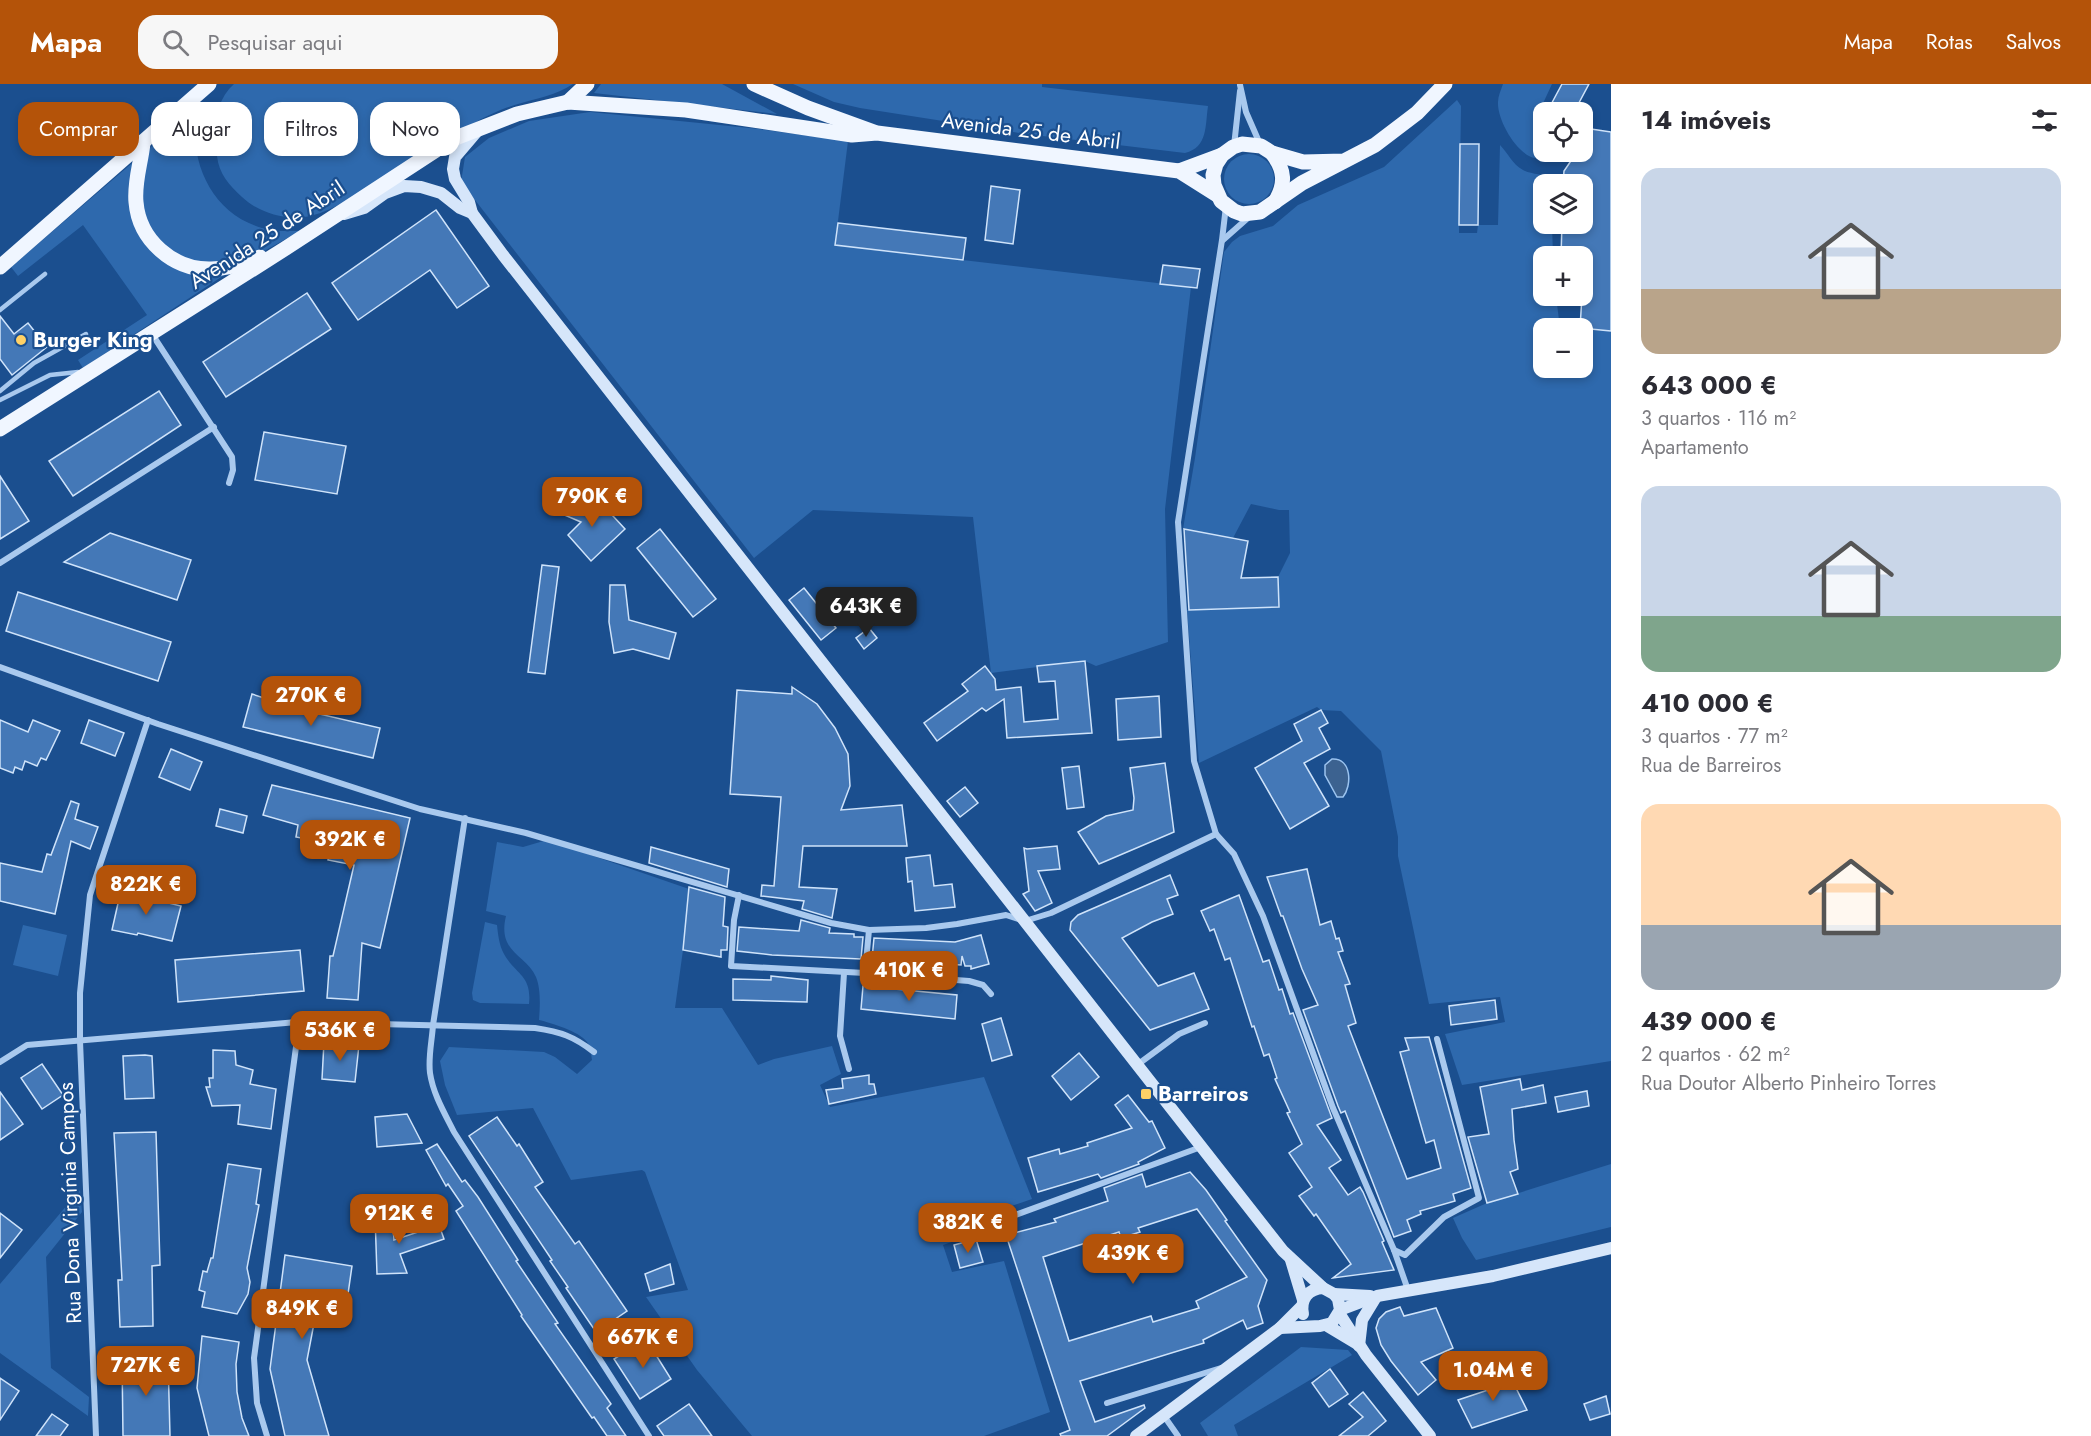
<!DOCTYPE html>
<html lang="pt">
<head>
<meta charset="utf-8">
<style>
	:root { --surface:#fff; --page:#f7f7f7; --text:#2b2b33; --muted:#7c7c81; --accent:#b45309 }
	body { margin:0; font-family:Jost,sans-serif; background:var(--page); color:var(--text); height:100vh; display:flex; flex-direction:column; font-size:22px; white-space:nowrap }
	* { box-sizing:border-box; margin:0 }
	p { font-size:20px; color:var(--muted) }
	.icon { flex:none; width:33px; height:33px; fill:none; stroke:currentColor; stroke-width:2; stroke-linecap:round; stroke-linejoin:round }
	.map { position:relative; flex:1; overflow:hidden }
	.details { display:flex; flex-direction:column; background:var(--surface); width:480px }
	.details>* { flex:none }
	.banner { position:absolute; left:18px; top:18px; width:570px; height:54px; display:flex; gap:12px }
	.controls { position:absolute; left:1533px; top:18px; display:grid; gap:12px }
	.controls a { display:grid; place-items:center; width:60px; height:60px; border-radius:12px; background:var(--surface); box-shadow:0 3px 9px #0003; font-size:30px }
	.price { position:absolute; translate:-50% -51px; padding:0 14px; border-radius:12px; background:var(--accent); color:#fff; font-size:20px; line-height:39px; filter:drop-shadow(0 2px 3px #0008) }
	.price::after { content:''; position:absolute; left:50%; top:36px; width:18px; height:14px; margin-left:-9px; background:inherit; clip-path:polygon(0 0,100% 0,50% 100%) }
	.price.on { background:#222; color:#fff }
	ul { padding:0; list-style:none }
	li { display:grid; align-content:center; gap:12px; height:318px; padding:0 30px }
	li span { display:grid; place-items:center; height:186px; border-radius:18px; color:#555 }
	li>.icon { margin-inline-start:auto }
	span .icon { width:108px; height:108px; fill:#fffc; stroke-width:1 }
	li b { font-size:26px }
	h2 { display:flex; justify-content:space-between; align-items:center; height:72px; padding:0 30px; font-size:26px }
	.chip { padding:0 21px; border-radius:18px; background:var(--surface); box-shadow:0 3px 9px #0003; font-size:21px; line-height:54px }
	.chip.on { background:var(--accent); color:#fff }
	header { display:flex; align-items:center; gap:36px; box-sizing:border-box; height:84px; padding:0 30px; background:var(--accent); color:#fff }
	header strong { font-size:28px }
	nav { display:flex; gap:33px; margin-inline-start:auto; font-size:21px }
	.search { width:420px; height:54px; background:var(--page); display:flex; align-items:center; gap:15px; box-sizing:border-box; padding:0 21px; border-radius:18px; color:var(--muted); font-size:22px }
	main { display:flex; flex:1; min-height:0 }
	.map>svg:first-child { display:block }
	.green { fill:#2e69ad }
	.water { fill:#3c6290; stroke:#9cc4f0; stroke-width:1.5 }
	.building { fill:#4478b7; stroke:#cfe3fa; stroke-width:1.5; fill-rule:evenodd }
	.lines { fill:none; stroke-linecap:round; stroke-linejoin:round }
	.lane { stroke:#a9c9ee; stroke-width:4.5 }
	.street { stroke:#a9c9ee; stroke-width:6 }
	.secondary { stroke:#d6e6fa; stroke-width:12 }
	.primary { stroke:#f0f6ff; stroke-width:15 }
	.poi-dot { fill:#ffd166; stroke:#1b4f8f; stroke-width:2 }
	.labels { text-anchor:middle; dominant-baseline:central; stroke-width:4.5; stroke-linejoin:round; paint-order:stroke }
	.street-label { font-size:21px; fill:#fff; stroke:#1b4f8f }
	.poi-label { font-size:21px; font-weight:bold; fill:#fff; stroke:#1b4f8f; text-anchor:start }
</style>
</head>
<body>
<header>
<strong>Mapa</strong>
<div class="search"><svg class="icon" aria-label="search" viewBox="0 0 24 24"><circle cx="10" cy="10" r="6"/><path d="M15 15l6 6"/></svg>Pesquisar aqui</div>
<nav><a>Mapa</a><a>Rotas</a><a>Salvos</a></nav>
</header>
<main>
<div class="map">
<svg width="1611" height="1352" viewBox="0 0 1611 1352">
	<rect width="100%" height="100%" fill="#1b4f8f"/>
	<g class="green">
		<path d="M 234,0 L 573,0 C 555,12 537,14 518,20 C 504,24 488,31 476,38 C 443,55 413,75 382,94 C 360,108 336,126 310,132 C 286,137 259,129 242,113 C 229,101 219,90 217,72 C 213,46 214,18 234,0 Z"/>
		<polygon points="601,0 722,0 777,30 594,9"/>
		<path d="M 793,0 L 1042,0 L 1042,3 L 1208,22 C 1205,42 1208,63 1185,69 L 1026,50 L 860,24 L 834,18 Z"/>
		<path d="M 1503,0 L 1552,0 L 1539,28 L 1540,65 L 1535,74 C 1517,71 1497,36 1498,18 C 1498,12 1501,6 1503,0 Z"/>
		<path d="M 1457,16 L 1461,22 L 1459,149 L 1477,149 L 1478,141 L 1498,141 L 1500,61 C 1508,69 1512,80 1523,86 C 1532,91 1544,89 1551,96 L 1551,100 L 1544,100 L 1544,140 L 1552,140 L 1553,172 L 1544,172 L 1544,212 L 1556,212 L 1560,244 L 1544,244 L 1544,284 L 1582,284 L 1583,246 L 1611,247 L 1611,977 L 1462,1001 L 1445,950 L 1505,938 L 1500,913 L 1429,920 L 1398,772 L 1398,753 L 1381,667 L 1341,627 L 1321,626 L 1317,623 L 1199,679 L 1187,526 L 1279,523 L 1278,493 L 1290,469 L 1289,426 L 1279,426 L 1251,420 L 1233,454 L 1183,445 L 1195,374 L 1224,168 L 1232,158 L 1240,152 L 1273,142 L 1298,121 L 1384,83 Z"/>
		<polygon points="590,28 759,45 848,57 835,161 1191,203 1165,425 1168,558 1096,582 1085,577 991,589 973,433 813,426 754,474 461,98 465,73 489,54 529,37"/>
		<path d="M 192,31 L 195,33 C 191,81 212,129 262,144 C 274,148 287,147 300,147 L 241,180 L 83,284 L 78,276 L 147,231 L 83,141 L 18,192 L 11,183 L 187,32 Z"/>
		<circle cx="1249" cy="95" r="25"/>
		<path d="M 547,756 L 689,805 L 683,866 L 675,924 L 722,924 L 758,981 L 774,975 L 832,962 L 841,990 L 820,1001 L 830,1023 L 984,993 L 1032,1115 L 963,1139 L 966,1153 L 943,1161 L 952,1188 L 1004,1177 L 1050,1328 L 984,1352 L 752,1352 L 697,1286 L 646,1213 L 688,1206 L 645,1088 L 642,1086 L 571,1096 L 533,1024 L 457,1031 L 445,1001 L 440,977 L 449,963 L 544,968 L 555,973 L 577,990 L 592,976 C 591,970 591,962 587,958 C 579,947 551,939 539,936 C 540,923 541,905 536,893 C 526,870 497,869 506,832 L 486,827 L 497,758 L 523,763 Z"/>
		<path d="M 485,838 L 497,841 C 498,850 499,861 504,870 C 516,891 532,891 529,920 L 480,919 L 473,916 L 472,909 Z"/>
		<polygon points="23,841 67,851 58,892 13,881"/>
		<polygon points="1611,1080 1611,1143 1476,1176 1462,1154 1453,1134 1487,1119"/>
		<polygon points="80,1106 82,1128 46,1173 51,1284 89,1313 88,1332 0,1269 0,1200"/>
		<polygon points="1301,1263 1348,1266 1352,1271 1234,1341 1238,1352 1208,1352 1200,1339"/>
	</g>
	<path class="water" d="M 1332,675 C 1352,674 1352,702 1343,713 L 1337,713 L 1325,691 L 1325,681 Z"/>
	<g class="building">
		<polygon points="1562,0 1589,0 1574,28 1547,28"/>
		<polygon points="1591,45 1611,48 1611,247 1580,244 1582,212 1582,172 1561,172 1562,140 1582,140 1582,100 1563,100 1564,87 1577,68 1582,68 1582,58"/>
		<polygon points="1460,60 1479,60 1478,141 1459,141"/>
		<polygon points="991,102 1020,106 1013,160 985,156"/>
		<polygon points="436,126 489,202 457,224 430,186 358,236 332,199"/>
		<polygon points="838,139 966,154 963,176 835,161"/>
		<polygon points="1163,181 1200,185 1197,204 1160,200"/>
		<polygon points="307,209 331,245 226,313 203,278"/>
		<polygon points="0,232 14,250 28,239 47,263 12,291 0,275"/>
		<polygon points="159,307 181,341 73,412 49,377"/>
		<polygon points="264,348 346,362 337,410 255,396"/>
		<polygon points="0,392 29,437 0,455"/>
		<polygon points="566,415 593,427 601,419 625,445 591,477 568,451 581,438 560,429"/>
		<polygon points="660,445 716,515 693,533 637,464"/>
		<polygon points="1184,445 1248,457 1241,494 1278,493 1279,523 1189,526"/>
		<polygon points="110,449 191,476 177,516 64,478"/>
		<polygon points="542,481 559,483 545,590 528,588"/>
		<polygon points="610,501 625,501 629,536 676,549 669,575 633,565 614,569 609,538"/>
		<polygon points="804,504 836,544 821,556 789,516"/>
		<polygon points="18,508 171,558 158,597 6,547"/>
		<polygon points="869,544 877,554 864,565 856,554"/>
		<polygon points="1085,577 1092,649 1007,654 1004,615 986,627 982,624 937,657 924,639 968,607 962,600 985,582 995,595 996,606 1021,603 1024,638 1058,635 1055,597 1039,598 1037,582"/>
		<polygon points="792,603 817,620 835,644 848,670 850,702 841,726 902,721 907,762 803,762 799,803 837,805 832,834 802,825 804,817 761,812 762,801 774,802 781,713 730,710 737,606 792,610"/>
		<polygon points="252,610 273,617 272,619 380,644 373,674 243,643"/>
		<polygon points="1159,612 1161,653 1118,656 1116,615"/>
		<polygon points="1321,626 1328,639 1319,644 1330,665 1304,679 1329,722 1290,745 1255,684 1302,657 1294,640"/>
		<polygon points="0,636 28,648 33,636 60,647 46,676 41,674 37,682 25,677 22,686 15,683 13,689 0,684"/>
		<polygon points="89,636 124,649 115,672 81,659"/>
		<polygon points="171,665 202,678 190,706 159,693"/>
		<polygon points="1165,679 1174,748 1099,780 1078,748 1106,732 1133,726 1134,714 1130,684"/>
		<polygon points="1079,682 1084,723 1067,725 1062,684"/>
		<polygon points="272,701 410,734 380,864 362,859 358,916 327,914 330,872 333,872 354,781 328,776 331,760 296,753 298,741 263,731"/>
		<polygon points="965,703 978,719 960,733 947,717"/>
		<polygon points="71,717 79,720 75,735 98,743 90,765 71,757 55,830 0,817 0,779 42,788 47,770 51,771"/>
		<polygon points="220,725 247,732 243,749 216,742"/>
		<polygon points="1057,762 1060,785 1038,787 1052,819 1035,827 1023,810 1029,807 1024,764 1027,765"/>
		<polygon points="651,763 729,785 727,803 649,779"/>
		<polygon points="930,771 934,802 952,800 955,823 915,827 912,797 908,798 906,774"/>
		<polygon points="1307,785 1320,841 1331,837 1336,855 1339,854 1343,867 1338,868 1350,900 1345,901 1356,939 1348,942 1407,1095 1441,1084 1434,1056 1426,1059 1400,968 1409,966 1405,954 1429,953 1471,1104 1453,1110 1455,1117 1420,1127 1421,1130 1407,1136 1411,1147 1394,1153 1345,1027 1341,1029 1338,1022 1303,926 1318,921 1302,885 1283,832 1281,832 1267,793"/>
		<polygon points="1170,791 1178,811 1167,815 1173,830 1152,838 1122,854 1158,902 1194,889 1209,925 1150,946 1070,846 1071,838 1078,831"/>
		<polygon points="689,803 725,813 723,842 728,843 727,866 721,866 721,873 683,866"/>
		<polygon points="121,806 160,814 160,817 181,822 172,857 138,849 137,851 112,846"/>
		<polygon points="1239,811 1263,878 1269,876 1279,906 1282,905 1290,930 1293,929 1332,1034 1317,1041 1341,1076 1329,1084 1348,1111 1360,1103 1363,1108 1384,1157 1382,1158 1394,1186 1333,1194 1351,1180 1316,1130 1314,1132 1299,1112 1312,1103 1289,1069 1302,1060 1287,1029 1290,1028 1275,995 1277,994 1269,970 1264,972 1254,942 1252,943 1230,874 1225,876 1214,845 1210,847 1201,827"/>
		<polygon points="801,836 830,844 829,849 854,850 854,853 863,853 861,875 772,871 737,867 739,843 799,847"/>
		<polygon points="981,851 989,880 971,885 971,882 965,882 962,872 961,881 872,875 874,854 955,858"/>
		<polygon points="300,866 304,907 178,918 175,876"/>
		<polygon points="771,892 808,896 807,918 733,916 733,895 771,896"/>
		<polygon points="863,902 957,911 955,935 861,925"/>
		<polygon points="1495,916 1497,935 1451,941 1449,922"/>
		<polygon points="1001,934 1012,971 992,977 982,940"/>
		<polygon points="324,958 359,961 355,998 322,995"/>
		<polygon points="213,966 235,967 236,981 253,986 250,1000 276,1005 271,1045 238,1040 240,1021 212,1022 206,1003 210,1003 209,994 213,994"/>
		<polygon points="1079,969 1099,993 1071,1016 1052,992"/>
		<polygon points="145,971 152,972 154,1014 125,1015 123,972"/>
		<polygon points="42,980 63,1011 42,1025 21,994"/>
		<polygon points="869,991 869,1000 874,1000 876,1010 829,1020 826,1006 843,1004 842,995"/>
		<polygon points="1520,995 1522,1006 1543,1001 1546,1019 1512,1025 1514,1056 1518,1085 1510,1088 1518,1110 1487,1119 1468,1053 1489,1050 1480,1003"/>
		<polygon points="1587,1007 1589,1022 1558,1028 1555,1013"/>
		<polygon points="0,1008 23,1040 0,1056"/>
		<polygon points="1128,1011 1149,1038 1152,1037 1165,1064 1138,1078 1139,1080 1101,1094 1098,1090 1038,1108 1028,1074 1059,1065 1060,1070 1088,1062 1087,1059 1132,1044 1115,1021"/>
		<polygon points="407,1030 422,1059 377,1063 375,1033"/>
		<polygon points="497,1033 517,1062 519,1060 543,1098 535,1103 575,1160 579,1157 627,1227 596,1248 566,1204 568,1203 550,1177 552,1176 469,1052"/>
		<polygon points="156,1048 160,1181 152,1182 153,1242 120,1243 118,1196 122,1196 114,1049"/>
		<polygon points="437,1060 462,1098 465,1096 478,1113 518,1176 516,1177 558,1239 555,1240 611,1320 607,1324 626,1352 607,1352 594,1333 592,1334 521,1232 522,1231 456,1127 463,1122 448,1100 446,1102 426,1066"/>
		<polygon points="228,1080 261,1085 256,1120 259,1121 247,1184 250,1198 248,1210 237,1230 202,1223 205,1208 199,1206 203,1187 207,1188 211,1174 213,1174"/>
		<path d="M 1190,1088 L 1206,1106 L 1227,1136 L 1225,1137 L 1267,1196 L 1258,1222 L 1263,1239 L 1247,1245 L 1243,1236 L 1203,1256 L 1204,1259 L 1080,1297 L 1095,1338 L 1144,1321 L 1145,1324 L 1107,1352 L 1061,1352 L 1060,1350 L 1070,1346 L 1006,1151 L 1056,1138 L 1054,1135 L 1108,1117 L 1104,1104 L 1142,1090 L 1146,1103 ZM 1197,1125 L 1247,1193 L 1196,1217 L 1199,1224 L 1153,1238 L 1151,1232 L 1069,1257 L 1043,1173 L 1119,1148 L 1121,1154 L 1140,1148 L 1138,1144 Z"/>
		<polygon points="0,1129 22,1146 0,1174"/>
		<polygon points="392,1131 394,1156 439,1141 444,1155 400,1170 407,1189 377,1190 375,1132"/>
		<polygon points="976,1155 983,1178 960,1184 954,1161"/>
		<polygon points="285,1171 352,1182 347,1217 319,1213 307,1276 329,1352 285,1352 270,1285"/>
		<polygon points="670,1180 674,1200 650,1207 645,1190"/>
		<polygon points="1400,1223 1404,1232 1436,1224 1453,1264 1421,1278 1436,1296 1418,1311 1391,1277 1381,1261 1376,1244 1379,1235 1386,1228"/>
		<polygon points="202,1252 239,1258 236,1280 237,1308 242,1334 249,1352 209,1352 197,1304"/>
		<polygon points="646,1255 671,1295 640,1315 614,1275"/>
		<polygon points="168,1274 170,1352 123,1352 122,1275"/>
		<polygon points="1330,1285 1348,1310 1329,1323 1312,1299"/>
		<polygon points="1508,1288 1527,1326 1472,1344 1458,1316 1488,1306 1484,1298"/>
		<polygon points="0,1294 19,1307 0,1336"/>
		<polygon points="1363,1308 1386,1337 1368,1352 1339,1352 1363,1333 1349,1320"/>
		<polygon points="1606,1312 1610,1330 1590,1336 1584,1320"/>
		<polygon points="689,1320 712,1352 664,1352 657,1342"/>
		<polygon points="52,1330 68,1341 60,1352 36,1352"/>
	</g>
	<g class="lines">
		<g class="lane">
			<polyline points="0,226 45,190"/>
			<polyline points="0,307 34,279 86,250"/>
			<polyline points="0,316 50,291 78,288"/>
		</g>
		<g class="street">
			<polyline points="1240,1 1246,28 1260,60"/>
			<polyline points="1234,62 1240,7"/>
			<polyline points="1223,156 1249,133"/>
			<polyline points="152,250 232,373 233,386 229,399"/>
			<polyline points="0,479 214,343"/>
			<polyline points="0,583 158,640 420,725 526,749 831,839 869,846 926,844 957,840 1006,831 1025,837 1051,829 1216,750 1234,770 1263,832 1333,1024 1394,1166 1408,1206"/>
			<path d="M 465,734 L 433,941 C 432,957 428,973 430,989 C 433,1010 445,1030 454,1048 L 649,1352"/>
			<polyline points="1216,750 1194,677 1178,438 1222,156 1226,122"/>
			<polyline points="739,811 734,836 731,882 865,889 869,846"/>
			<polyline points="844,889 840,952 849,985"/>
			<polyline points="865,889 969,897 983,901 991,910"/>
			<path d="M 0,978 L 27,961 L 297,938 L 535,944 C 561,948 573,952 594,968"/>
			<polyline points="1137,981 1179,950 1205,939"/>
			<polyline points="980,1144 1201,1063"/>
			<polyline points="1394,1166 1405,1171 1444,1133 1479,1114 1437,955"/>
			<polyline points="1107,1319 1221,1284"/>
			<polyline points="1164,1332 1178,1352"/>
			<polyline points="96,1352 80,957 80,909 90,811 148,636"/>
			<polyline points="267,1352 257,1319 254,1274 296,963 297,938"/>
		</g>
		<g class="secondary">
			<polyline points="478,46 455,73 453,85 455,95 469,118 472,129 503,171 1283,1167 1323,1204 1334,1210 1338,1215 1340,1226 1332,1239 1320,1242 1280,1244"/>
			<polyline points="344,130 364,124 385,109 404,102 421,103 441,109 460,124 472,129"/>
			<polyline points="1291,1176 1303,1216"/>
			<polyline points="1334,1210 1370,1212"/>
			<polyline points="1340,1226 1377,1212 1493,1192 1611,1164"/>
			<polyline points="1339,1229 1366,1271 1430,1352"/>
			<path d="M 1303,1230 C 1300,1215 1308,1205 1323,1204"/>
			<polyline points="1326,1241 1356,1259"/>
			<polyline points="1359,1262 1362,1236 1376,1213"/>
			<polyline points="1136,1352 1280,1244 1302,1222"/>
		</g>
		<g class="primary">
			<polyline points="754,0 808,24 874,48"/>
			<polyline points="568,18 587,0"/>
			<path d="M 143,59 C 141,79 134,98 136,118 C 139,156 173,186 211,185 C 228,185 245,179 260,173"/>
			<path d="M 1272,69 C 1285,86 1286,100 1275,118"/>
			<polyline points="1344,77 1303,78 1272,69 1261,62 1242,60 1233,63 1222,71 1216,80 1213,91 1214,101 1221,117 1234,127 1242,130 1260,128 1302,99 1375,61 1417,29 1445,0"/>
			<polyline points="1179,87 1222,71"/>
			<polyline points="0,183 209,0"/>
			<polyline points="0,345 286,164 453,55 517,30 568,18 686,26 852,51 877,49 1179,87 1217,111"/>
		</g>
	</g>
	<g class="poi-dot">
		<circle cx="21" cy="256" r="6"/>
		<rect x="1140" y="1004" width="12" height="12" rx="3"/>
	</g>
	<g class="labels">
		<g class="street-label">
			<text transform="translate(1031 47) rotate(7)">Avenida 25 de Abril</text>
			<text transform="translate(267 151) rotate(-33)">Avenida 25 de Abril</text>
			<text transform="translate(70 1119) rotate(-92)">Rua Dona Virgínia Campos</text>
		</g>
		<g class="poi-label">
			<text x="33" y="256">Burger King</text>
			<text x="1158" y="1010">Barreiros</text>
		</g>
	</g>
</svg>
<div class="controls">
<a><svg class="icon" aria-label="locate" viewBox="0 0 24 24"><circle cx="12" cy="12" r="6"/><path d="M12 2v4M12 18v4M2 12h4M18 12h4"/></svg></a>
<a><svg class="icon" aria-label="layers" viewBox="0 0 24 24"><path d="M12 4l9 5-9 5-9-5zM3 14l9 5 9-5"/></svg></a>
<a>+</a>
<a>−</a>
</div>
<b class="price" style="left:592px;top:444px">790K €</b>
<b class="price on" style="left:866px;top:554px">643K €</b>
<b class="price" style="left:311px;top:643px">270K €</b>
<b class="price" style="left:350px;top:787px">392K €</b>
<b class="price" style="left:146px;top:832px">822K €</b>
<b class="price" style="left:909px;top:918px">410K €</b>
<b class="price" style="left:340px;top:978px">536K €</b>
<b class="price" style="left:399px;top:1161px">912K €</b>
<b class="price" style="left:968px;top:1170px">382K €</b>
<b class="price" style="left:1133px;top:1201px">439K €</b>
<b class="price" style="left:302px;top:1256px">849K €</b>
<b class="price" style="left:643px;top:1285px">667K €</b>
<b class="price" style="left:146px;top:1313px">727K €</b>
<b class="price" style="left:1493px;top:1318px">1.04M €</b>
<div class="banner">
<a class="chip on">Comprar</a>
<a class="chip">Alugar</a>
<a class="chip">Filtros</a>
<a class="chip">Novo</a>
</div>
</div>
<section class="details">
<h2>14 imóveis<svg class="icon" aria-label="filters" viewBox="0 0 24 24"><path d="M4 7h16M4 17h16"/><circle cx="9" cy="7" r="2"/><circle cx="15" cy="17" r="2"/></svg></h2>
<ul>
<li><span style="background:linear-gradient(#c9d6e8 65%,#b9a48a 0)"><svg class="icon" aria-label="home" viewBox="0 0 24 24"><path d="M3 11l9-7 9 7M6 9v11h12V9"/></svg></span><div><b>643 000 €</b><p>3 quartos · 116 m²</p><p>Apartamento</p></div></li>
<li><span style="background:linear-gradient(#c9d6e8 70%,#7fa58c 0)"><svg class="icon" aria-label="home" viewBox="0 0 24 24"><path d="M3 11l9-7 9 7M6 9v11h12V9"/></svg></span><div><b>410 000 €</b><p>3 quartos · 77 m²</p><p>Rua de Barreiros</p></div></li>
<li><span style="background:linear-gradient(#ffd9b3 65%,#9aa5b1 0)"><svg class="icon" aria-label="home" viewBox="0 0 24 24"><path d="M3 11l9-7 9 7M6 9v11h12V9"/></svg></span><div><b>439 000 €</b><p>2 quartos · 62 m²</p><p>Rua Doutor Alberto Pinheiro Torres</p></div></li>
</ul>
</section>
</main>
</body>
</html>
